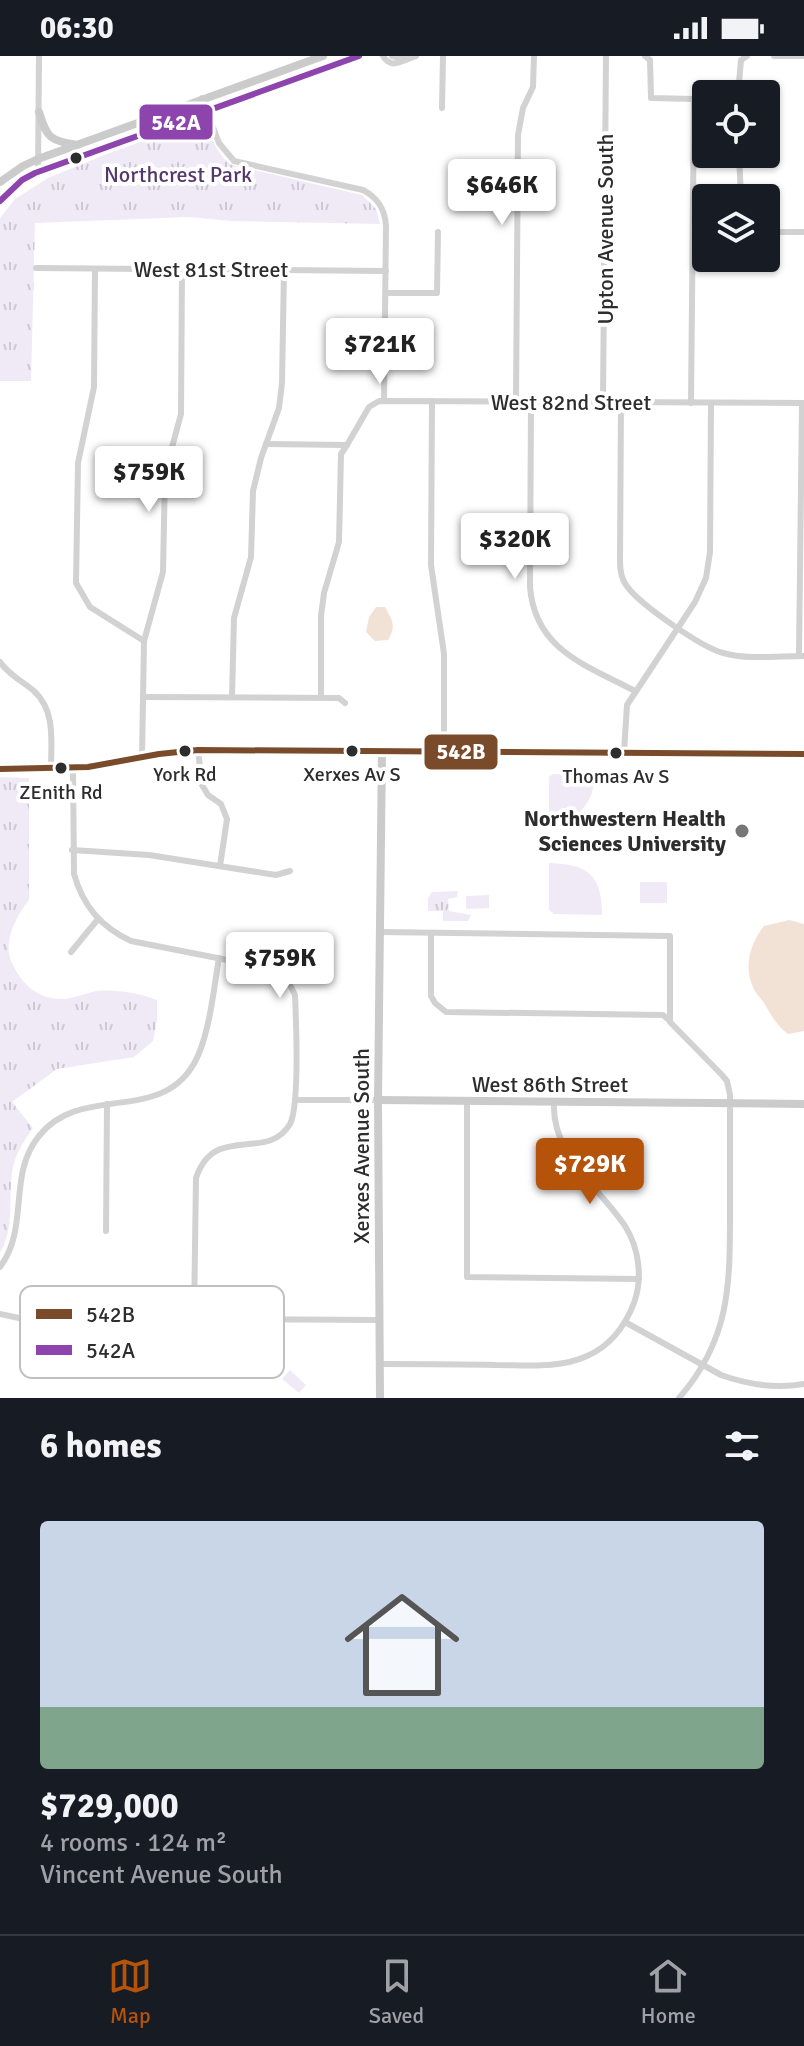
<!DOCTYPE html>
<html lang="en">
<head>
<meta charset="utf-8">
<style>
	:root { --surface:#171b24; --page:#242831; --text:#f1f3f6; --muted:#9ea1a6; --line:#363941; --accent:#b45309 }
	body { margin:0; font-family:Signika,sans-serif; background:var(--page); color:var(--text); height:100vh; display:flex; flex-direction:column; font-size:30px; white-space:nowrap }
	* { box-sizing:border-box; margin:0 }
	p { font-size:26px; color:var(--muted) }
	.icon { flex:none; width:44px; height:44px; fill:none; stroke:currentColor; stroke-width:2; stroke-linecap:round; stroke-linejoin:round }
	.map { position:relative; height:1342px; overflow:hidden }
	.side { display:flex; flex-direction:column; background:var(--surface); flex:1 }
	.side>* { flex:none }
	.controls { position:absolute; left:692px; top:24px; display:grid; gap:16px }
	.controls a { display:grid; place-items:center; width:88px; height:88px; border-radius:8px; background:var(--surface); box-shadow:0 2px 6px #0004; font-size:40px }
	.price { position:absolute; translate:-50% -68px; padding:0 18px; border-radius:8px; background:#fff; color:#222; font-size:26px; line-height:52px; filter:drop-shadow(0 2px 4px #0008) }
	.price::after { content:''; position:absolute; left:50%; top:48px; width:24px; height:18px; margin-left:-12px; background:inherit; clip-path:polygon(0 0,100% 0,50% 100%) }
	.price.active { background:var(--accent); color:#fff }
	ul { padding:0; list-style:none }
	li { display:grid; align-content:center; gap:16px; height:424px; padding:0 40px }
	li+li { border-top:2px solid var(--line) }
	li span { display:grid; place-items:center; height:248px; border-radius:8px; color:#555 }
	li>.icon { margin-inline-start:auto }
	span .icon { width:144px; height:144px; fill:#fffc; stroke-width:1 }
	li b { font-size:34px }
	h2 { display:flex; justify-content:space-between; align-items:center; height:96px; padding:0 40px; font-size:34px }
	.status { display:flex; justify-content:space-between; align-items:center; height:56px; padding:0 40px; background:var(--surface); direction:ltr }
	.status svg { height:22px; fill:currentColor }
	.tab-bar { display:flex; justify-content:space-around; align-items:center; height:112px; border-top:2px solid var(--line); background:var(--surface); font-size:22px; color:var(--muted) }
	.tab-bar a { display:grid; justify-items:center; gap:4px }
	.tab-bar .active { color:var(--accent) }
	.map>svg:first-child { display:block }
	.grass { fill:#efeaf5 }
	.park { fill:url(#park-tufts) }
	.water { fill:#f2e2d6 }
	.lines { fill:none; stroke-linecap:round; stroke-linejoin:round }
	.street { stroke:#d2d2d2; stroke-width:6 }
	.secondary { stroke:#cbcbcb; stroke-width:8 }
	.bus-1-casing { stroke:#fff; stroke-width:12 }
	.bus-2-casing { stroke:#fff; stroke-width:12 }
	.bus-1 { stroke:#7a4b2a; stroke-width:6 }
	.bus-2 { stroke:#8e44ad; stroke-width:6 }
	.bus-dot { fill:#2d2d2d; stroke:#fff; stroke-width:3 }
	.poi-dot { fill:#767676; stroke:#fff; stroke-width:3 }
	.labels { text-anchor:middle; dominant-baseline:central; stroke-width:8; stroke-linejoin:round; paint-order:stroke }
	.bus-label { font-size:20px; fill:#2d2d2d; stroke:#fff }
	.park-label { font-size:22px; fill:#54386b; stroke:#fff }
	.street-label { font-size:22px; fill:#2d2d2d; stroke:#fff }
	.poi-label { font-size:22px; font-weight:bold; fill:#2d2d2d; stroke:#fff; text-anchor:end }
	.key { fill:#fff; stroke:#c0c0c0; stroke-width:2 }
	.key-label { font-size:22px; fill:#2d2d2d }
	.line-badge { stroke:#fff; stroke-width:3 }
	.badge-label { font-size:22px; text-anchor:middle; font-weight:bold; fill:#fff }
</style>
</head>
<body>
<div class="status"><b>06:30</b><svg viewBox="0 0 49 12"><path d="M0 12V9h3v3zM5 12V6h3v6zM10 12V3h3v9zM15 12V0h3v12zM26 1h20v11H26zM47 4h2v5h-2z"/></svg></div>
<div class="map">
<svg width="804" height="1342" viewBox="0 0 804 1342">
	<defs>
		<pattern id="park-tufts" width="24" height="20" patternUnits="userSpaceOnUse" patternTransform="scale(2)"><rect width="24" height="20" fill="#efeaf5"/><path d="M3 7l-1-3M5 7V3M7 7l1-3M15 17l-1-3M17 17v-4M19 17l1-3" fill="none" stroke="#cdc9d2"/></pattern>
	</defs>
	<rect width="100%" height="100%" fill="#fff"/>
	<g class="grass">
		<path d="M 553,718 L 594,718 C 594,735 591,744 580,756 L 549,757 L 549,721 Z"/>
		<path d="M 549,807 C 588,808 602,819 602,859 L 554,858 L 549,854 Z"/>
		<rect x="640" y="826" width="27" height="21"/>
		<polygon points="489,839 489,852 466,853 466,840"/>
		<polygon points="290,1314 306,1329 299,1337 282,1323"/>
	</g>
	<g class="park">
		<path d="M 204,63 C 211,80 216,98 232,109 L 362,139 L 376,153 L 380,168 L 231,165 L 189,161 L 35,167 L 31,325 L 0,325 L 0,162 L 15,143 L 48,122 L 107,98 Z"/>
		<path d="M 0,721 L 29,722 L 29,844 C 16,861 2,886 12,907 C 23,932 44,947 71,942 C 79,940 87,937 96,935 C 115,933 139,937 157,944 L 157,964 L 153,985 L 134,1001 L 57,1013 L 12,1046 L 33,1072 C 23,1086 14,1100 12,1117 C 8,1146 15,1170 0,1197 Z"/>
		<polygon points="458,835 457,841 448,843 449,855 471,859 468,865 443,865 443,855 428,855 428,842 432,836"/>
	</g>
	<g class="water">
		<path d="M 376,551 L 385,551 C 392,564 397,570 388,584 L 375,585 L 366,576 L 369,561 Z"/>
		<path d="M 789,864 L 804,868 L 804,975 L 788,978 C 775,968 772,960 764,947 C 761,942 755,937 753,931 C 743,910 751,886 764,870 Z"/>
	</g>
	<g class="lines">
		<g class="street">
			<path d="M 383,0 C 392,15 404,3 416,0"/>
			<polyline points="392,0 405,3"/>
			<polyline points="645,0 650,4 651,42 694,43 691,347"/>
			<polyline points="774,0 804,0"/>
			<polyline points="738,38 741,4 747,0"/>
			<path d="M 202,42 L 219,87 L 234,105 L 363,134 C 378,142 385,153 386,170 L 384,344"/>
			<polyline points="442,52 443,0"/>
			<polyline points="739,98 741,142"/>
			<polyline points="38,116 39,0"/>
			<polyline points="766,176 804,176"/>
			<polyline points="36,212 386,215"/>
			<polyline points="95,213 94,331 78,407 76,527 90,551 144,585"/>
			<polyline points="386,237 437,237 438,176"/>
			<polyline points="432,345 431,509 444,598 444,695"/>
			<polyline points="516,345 518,79 523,52 533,31 534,0"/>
			<path d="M 531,346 L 530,531 C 535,594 586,609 635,635"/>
			<polyline points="603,346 606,0"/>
			<path d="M 621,346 L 620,505 C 620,514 621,522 626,529 C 639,548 701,591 723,597 C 748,604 778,600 804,600"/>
			<polyline points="266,388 347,389 369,351 379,345 804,347"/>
			<polyline points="799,600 802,347"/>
			<path d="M 0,606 C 9,619 22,625 34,635 C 56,655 51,686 51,713"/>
			<polyline points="143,641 339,642 345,647"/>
			<polyline points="232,641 234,562 251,501 253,435 261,402 279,352 282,327 284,214"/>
			<polyline points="321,642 321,560 324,537 339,486 341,398 347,389"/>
			<polyline points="198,694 202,729 208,739 221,748 227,763 220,810"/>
			<polyline points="624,696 627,649 695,546 706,522 710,496 711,347"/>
			<polyline points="142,702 144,585 163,516 165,417 181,358 182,213"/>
			<path d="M 73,712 L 74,818 C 83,850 101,871 131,885 L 273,913 L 287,923 L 295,939 C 296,963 300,1049 290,1068 C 267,1107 215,1066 196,1122 L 194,1263"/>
			<polyline points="72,794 149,799 276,819 290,815"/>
			<path d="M 380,876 L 670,880 L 670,966 L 722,1019 L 727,1025 L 730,1039 C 730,1078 730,1117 730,1157 C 730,1229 730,1284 679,1342"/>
			<polyline points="431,877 431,940 435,947 446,956 663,959 670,965"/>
			<polyline points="71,896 98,863"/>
			<polyline points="295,1044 378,1044"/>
			<polyline points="467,1045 467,1221 639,1223"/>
			<polyline points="106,1175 107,1048"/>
			<path d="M 0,1211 C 30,1171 7,1119 39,1080 C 84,1023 172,1075 201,992 C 211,964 214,931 219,902"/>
			<polyline points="0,1258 19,1262 379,1264"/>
			<path d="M 625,1266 L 721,1319 C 749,1329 775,1333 804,1328"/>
			<path d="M 379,1308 C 418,1308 457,1308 496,1309 C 526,1309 559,1313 587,1300 C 610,1290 625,1270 634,1247 C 643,1222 639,1192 625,1170 C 598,1130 551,1098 554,1046"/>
		</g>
		<g class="secondary">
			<path d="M 39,56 C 47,83 50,84 77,89"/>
			<polyline points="0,126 23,110 38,103 323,0"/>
			<polyline points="0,145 22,124 35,117 359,0"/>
			<polyline points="0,713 88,711 159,698 198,694 804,698"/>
			<polyline points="378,1044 804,1048"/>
			<polyline points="380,1342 378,1044 382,694"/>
		</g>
		<g class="bus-1-casing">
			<polyline id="bus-1" points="0,713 88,711 159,698 198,694 804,698"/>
		</g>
		<g class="bus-2-casing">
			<polyline id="bus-2" points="0,145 22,124 35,117 359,0"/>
		</g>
		<use href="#bus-1" class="bus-1"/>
		<use href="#bus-2" class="bus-2"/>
	</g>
	<g class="bus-dot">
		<circle cx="76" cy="102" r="7"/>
		<circle cx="185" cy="695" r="7"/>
		<circle cx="352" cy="695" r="7"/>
		<circle cx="616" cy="697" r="7"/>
		<circle cx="61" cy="712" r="7"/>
	</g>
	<circle class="poi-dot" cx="742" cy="775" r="8"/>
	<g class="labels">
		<g class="bus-label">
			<text x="185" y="718">York Rd</text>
			<text x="352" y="718">Xerxes Av S</text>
			<text x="616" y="720">Thomas Av S</text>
			<text x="61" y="736">ZEnith Rd</text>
		</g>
		<g class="park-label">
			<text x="178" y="118">Northcrest Park</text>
		</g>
		<g class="street-label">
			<text transform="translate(605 173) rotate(-90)">Upton Avenue South</text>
			<text x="211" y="213">West 81st Street</text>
			<text x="571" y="346">West 82nd Street</text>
			<text x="550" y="1028">West 86th Street</text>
			<text transform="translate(361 1090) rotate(-90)">Xerxes Avenue South</text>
		</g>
		<g class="poi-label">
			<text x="726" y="762">Northwestern Health<tspan x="726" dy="25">Sciences University</tspan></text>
		</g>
	</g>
	<rect x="20" y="1230" width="264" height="92" rx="12" class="key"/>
	<rect x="36" y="1253" width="36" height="10" fill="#7a4b2a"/>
	<rect x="36" y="1289" width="36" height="10" fill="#8e44ad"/>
	<g class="key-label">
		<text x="86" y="1266">542B</text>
		<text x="86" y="1302">542A</text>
	</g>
	<g class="line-badge">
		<rect x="138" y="47" width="76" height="38" rx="8" fill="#8e44ad"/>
		<rect x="423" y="677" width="76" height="38" rx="8" fill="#7a4b2a"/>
	</g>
	<g class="badge-label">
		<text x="176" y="74">542A</text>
		<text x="461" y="703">542B</text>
	</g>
</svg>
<div class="controls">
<a><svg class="icon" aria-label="locate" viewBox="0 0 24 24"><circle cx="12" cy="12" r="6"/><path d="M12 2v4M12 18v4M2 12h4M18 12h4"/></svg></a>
<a><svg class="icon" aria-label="layers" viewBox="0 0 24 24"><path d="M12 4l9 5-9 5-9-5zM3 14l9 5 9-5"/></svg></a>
</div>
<b class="price" style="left:502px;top:171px">$646K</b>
<b class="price" style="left:380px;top:330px">$721K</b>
<b class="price" style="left:149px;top:458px">$759K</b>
<b class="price" style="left:515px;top:525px">$320K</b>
<b class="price" style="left:280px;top:944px">$759K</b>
<b class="price active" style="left:590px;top:1150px">$729K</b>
</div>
<section class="side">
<h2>6 homes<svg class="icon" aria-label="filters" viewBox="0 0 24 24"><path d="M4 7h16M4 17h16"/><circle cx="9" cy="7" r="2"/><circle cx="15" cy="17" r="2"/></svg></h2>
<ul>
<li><span style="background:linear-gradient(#c9d6e8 75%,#7fa58c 0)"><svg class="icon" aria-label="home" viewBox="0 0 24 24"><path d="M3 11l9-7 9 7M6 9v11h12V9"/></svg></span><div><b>$729,000</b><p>4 rooms · 124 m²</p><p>Vincent Avenue South</p></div></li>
</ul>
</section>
<nav class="tab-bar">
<a class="active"><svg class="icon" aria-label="map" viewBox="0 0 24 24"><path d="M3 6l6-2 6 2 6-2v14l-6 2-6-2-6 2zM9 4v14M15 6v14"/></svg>Map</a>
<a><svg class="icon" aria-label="saved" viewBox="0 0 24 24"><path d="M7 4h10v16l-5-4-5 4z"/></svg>Saved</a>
<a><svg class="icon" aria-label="home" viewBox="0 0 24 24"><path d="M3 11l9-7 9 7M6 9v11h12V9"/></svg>Home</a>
</nav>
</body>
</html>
